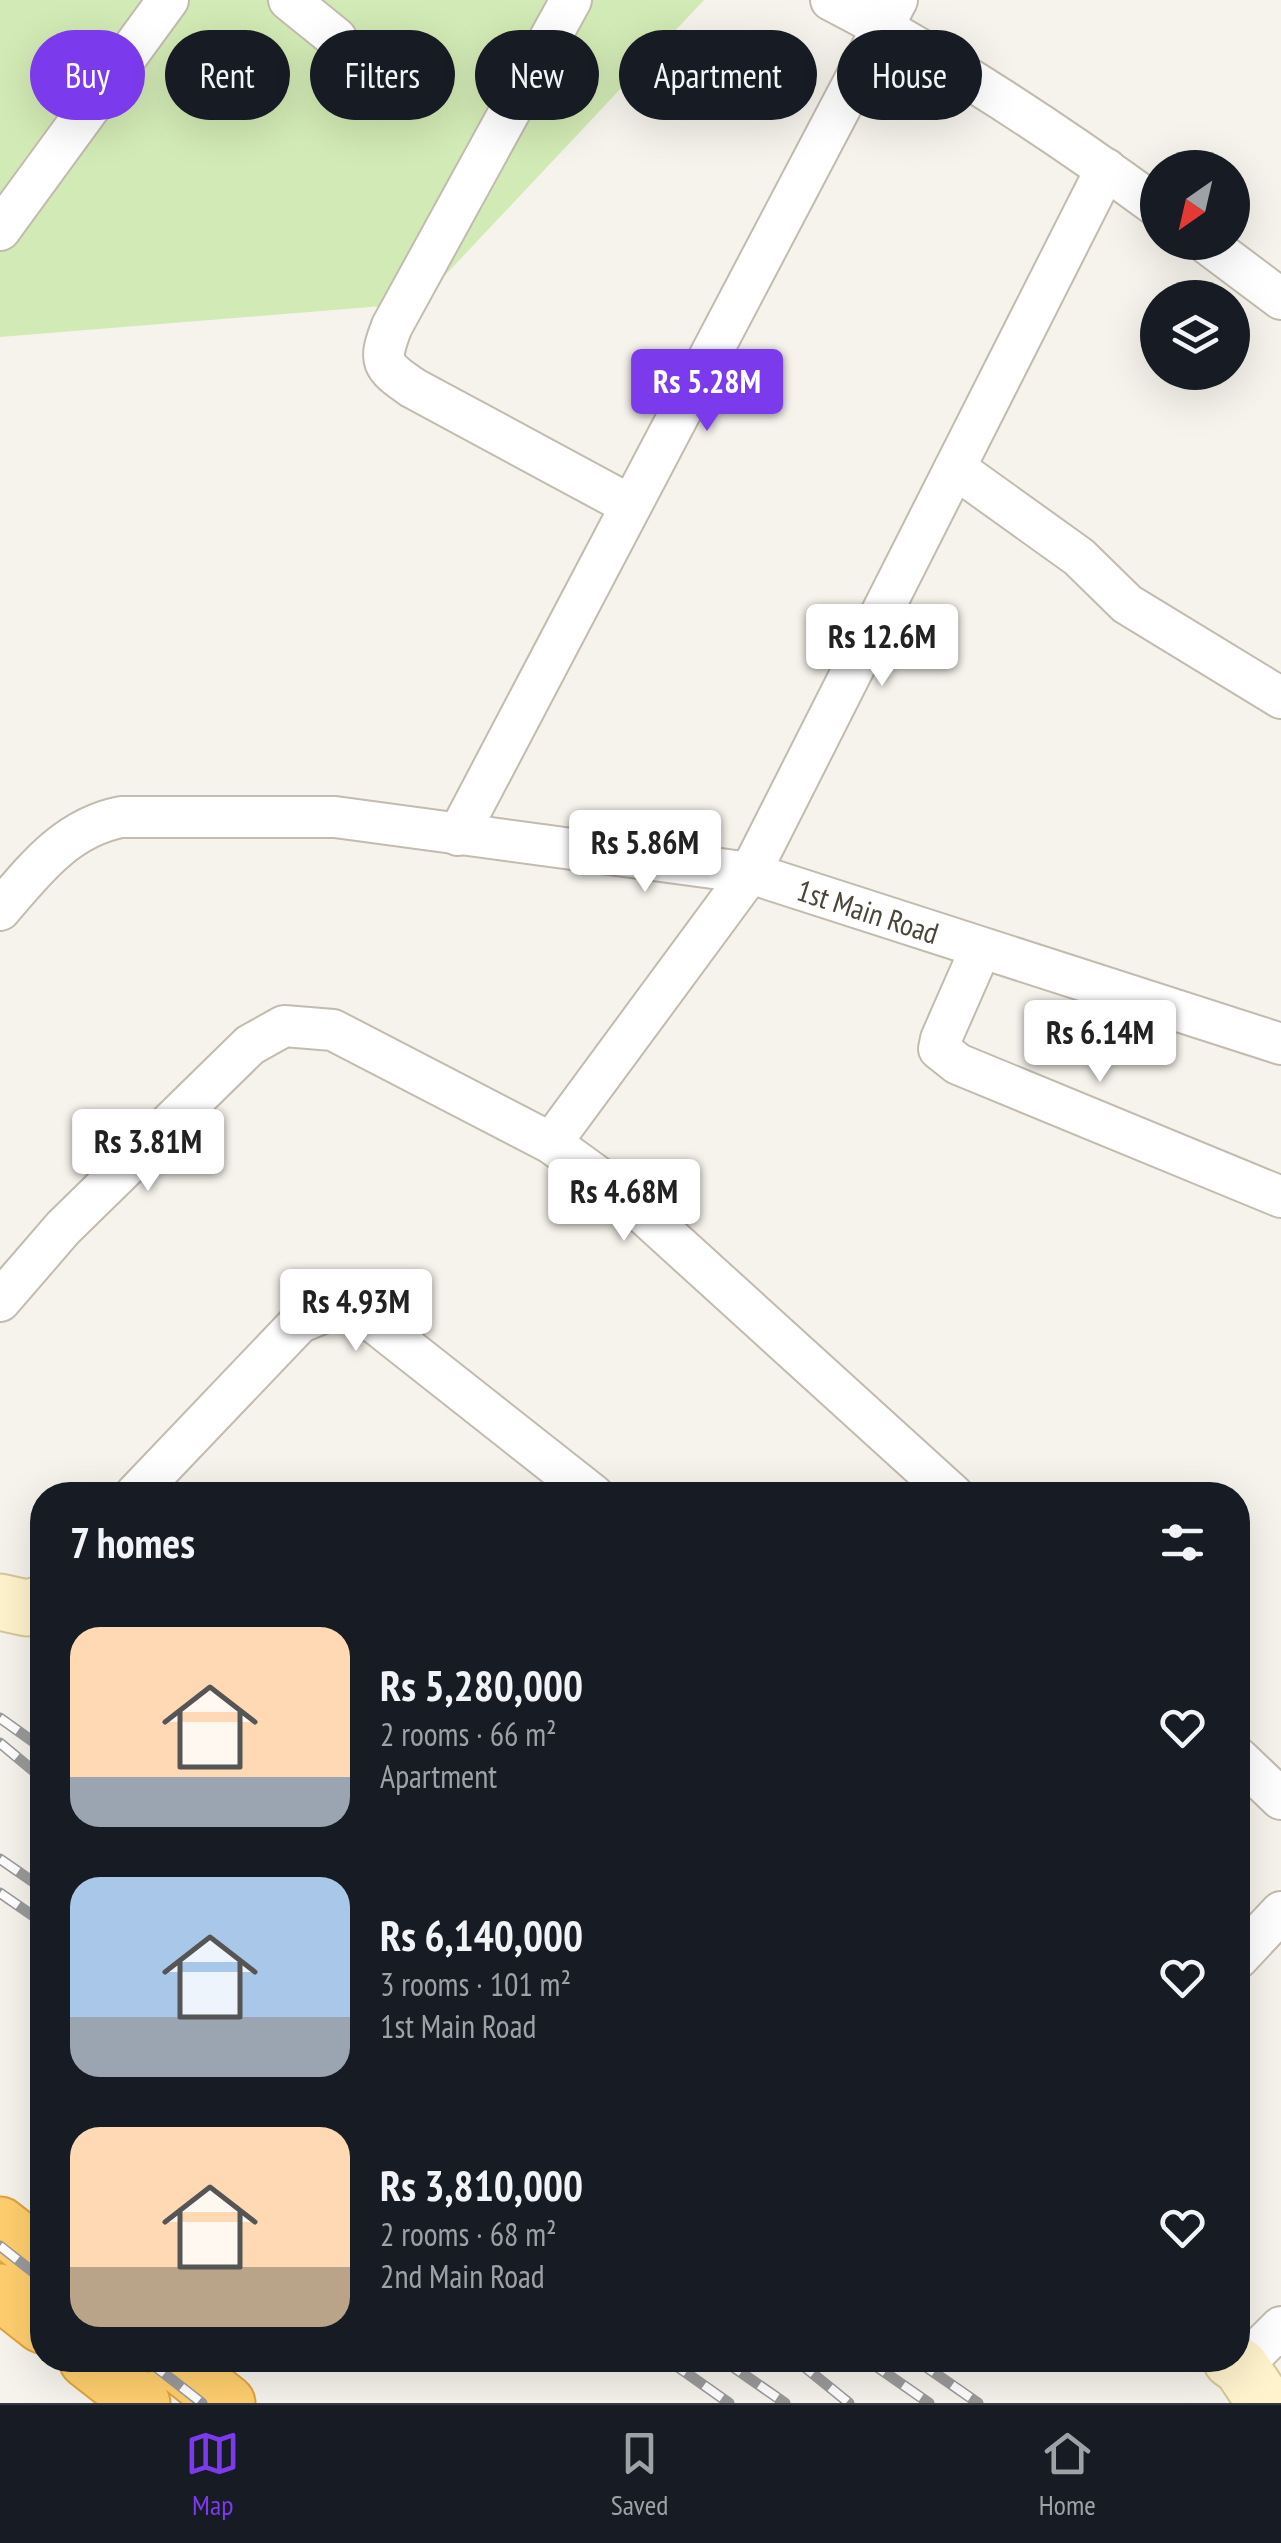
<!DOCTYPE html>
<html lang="en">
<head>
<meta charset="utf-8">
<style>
	:root { --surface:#171b24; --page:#20242c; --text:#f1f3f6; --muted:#9ea1a6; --line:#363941; --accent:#7c3aed }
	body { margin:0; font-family:"PT Sans Narrow",sans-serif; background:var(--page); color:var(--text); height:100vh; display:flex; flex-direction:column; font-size:38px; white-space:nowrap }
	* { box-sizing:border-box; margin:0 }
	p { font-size:32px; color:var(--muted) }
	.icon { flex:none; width:55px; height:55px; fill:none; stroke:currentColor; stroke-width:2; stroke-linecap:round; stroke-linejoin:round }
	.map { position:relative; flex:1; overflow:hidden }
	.drawer { position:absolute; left:30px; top:1482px; width:1220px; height:890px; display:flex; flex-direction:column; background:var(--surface); border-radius:40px; box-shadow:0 10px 40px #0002 }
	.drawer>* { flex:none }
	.banner { position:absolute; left:30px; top:30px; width:1222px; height:90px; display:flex; gap:20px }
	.needle { width:65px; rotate:214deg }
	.buttons { position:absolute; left:1140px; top:150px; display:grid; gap:20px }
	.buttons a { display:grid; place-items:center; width:110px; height:110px; border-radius:50%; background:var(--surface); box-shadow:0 10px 40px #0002; font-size:50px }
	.price { position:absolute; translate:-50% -85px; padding:0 22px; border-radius:10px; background:#fff; color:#222; font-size:32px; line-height:65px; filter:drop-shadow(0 2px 5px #0008) }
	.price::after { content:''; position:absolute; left:50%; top:60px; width:30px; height:22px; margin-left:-15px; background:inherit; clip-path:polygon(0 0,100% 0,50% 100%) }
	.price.on { background:var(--accent); color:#fff }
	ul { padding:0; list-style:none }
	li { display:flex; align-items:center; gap:30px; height:250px; padding:0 40px }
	li span { display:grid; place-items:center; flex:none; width:280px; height:200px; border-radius:30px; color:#555 }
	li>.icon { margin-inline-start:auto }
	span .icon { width:120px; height:120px; fill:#fffc; stroke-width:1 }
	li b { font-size:42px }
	h2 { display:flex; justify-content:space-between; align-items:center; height:120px; padding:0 40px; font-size:42px }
	.tag { padding:0 35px; border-radius:45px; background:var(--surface); box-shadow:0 10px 40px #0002; font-size:35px; line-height:90px }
	.tag.on { background:var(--accent); color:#fff }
	.menu { display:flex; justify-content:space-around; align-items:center; height:140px; border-top:2px solid var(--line); background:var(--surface); font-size:28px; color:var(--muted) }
	.menu a { display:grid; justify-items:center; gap:5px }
	.menu .on { color:var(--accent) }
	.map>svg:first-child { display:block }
	.green { fill:#d2eab5 }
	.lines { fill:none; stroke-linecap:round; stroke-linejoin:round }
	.street-casing { stroke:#c2bbae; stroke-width:44 }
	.secondary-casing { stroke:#d6c79b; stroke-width:59 }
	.highway-casing { stroke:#e0a43c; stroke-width:59 }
	.street { stroke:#fff; stroke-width:40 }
	.secondary { stroke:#fff3cd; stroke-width:55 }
	.highway { stroke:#ffcf6e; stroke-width:55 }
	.rail-casing { stroke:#9a9a9a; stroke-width:11 }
	.rail { stroke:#fff; stroke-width:8; stroke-dasharray:22; stroke-linecap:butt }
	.labels { text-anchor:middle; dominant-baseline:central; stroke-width:8; stroke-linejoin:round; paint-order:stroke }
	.street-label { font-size:30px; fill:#4b4439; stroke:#fff }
</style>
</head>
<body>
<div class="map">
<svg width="1281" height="2403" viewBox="0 0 1281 2403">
	<rect width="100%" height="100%" fill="#f6f3ec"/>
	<polygon class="green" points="0,0 704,0 419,303 0,337"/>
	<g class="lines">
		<g class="street-casing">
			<g id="street">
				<polyline points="289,0 336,38"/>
				<path d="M 571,0 L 392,326 C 378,362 381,366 413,388 L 630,505"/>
				<path d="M 831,0 C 945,59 1054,131 1158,207"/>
				<polyline points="0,230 168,0"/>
				<polyline points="1205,242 1281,299"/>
				<polyline points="955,468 1079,557 1127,604 1281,698"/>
				<polyline points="458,835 897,0"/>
				<path d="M 0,910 C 35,869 66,828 121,817 L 335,817 L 750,873 L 1281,1044"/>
				<polyline points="981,948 941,1039 939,1049 958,1064 1281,1197"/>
				<polyline points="551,1143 750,873 1106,169"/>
				<polyline points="0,1301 63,1228 250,1045 284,1026 333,1030 551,1143 624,1196 953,1495"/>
				<path d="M 135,1495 L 299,1323 C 336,1306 338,1306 375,1323 L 593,1495"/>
				<polyline points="1238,1758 1281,1799"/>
				<polyline points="1238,1958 1281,1912"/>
				<polyline points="1241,2367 1281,2327"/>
			</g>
		</g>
		<g class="secondary-casing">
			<g id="secondary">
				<polyline points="0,1602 27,1608 42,1604"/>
				<polyline points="1231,2360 1241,2367 1265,2403"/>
			</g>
		</g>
		<g class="highway-casing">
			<g id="highway">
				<polyline points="0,2225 42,2258"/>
				<polyline points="0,2292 42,2325"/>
				<polyline points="87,2360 142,2403"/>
				<polyline points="173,2360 227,2403"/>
			</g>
		</g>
		<use href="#street" class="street"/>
		<use href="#secondary" class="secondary"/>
		<use href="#highway" class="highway"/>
		<g class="rail-casing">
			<g id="rail">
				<polyline points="0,1718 42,1748"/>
				<polyline points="0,1743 42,1778"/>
				<polyline points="0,1859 42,1888"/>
				<polyline points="0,1893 42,1922"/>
				<polyline points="0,2246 42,2279"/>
				<polyline points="147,2360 202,2403"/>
				<polyline points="668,2360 729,2403"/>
				<polyline points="723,2360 785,2403"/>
				<polyline points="796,2360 849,2403"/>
				<polyline points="867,2360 929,2403"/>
				<polyline points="916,2360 978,2403"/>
			</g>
		</g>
		<use href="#rail" class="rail"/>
	</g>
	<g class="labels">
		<g class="street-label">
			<text transform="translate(868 911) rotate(18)">1st Main Road</text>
		</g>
	</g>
</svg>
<div class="buttons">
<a><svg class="needle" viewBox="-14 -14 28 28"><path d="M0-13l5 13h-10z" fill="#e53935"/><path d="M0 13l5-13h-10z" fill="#9ea1a6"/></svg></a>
<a><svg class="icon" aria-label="layers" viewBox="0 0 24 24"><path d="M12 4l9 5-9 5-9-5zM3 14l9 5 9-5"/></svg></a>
</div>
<b class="price on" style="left:707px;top:434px">Rs 5.28M</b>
<b class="price" style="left:882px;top:689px">Rs 12.6M</b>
<b class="price" style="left:645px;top:895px">Rs 5.86M</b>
<b class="price" style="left:1100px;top:1085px">Rs 6.14M</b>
<b class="price" style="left:148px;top:1194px">Rs 3.81M</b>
<b class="price" style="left:624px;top:1244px">Rs 4.68M</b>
<b class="price" style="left:356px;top:1354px">Rs 4.93M</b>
<div class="banner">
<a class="tag on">Buy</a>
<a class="tag">Rent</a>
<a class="tag">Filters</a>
<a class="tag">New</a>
<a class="tag">Apartment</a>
<a class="tag">House</a>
</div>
<section class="drawer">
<h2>7 homes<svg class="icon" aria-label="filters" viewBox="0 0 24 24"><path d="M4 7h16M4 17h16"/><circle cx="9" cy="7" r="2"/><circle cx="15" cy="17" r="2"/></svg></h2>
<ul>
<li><span style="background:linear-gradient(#ffd9b3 75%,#9aa5b1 0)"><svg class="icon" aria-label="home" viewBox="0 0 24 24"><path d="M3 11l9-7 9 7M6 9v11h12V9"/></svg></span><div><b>Rs 5,280,000</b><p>2 rooms · 66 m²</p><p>Apartment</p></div><svg class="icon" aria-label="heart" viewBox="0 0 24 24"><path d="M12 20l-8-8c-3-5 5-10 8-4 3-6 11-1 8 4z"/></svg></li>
<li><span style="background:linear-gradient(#a9c7e8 70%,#9aa5b1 0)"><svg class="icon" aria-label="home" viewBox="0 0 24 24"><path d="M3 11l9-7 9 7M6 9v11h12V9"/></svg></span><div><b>Rs 6,140,000</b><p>3 rooms · 101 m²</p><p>1st Main Road</p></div><svg class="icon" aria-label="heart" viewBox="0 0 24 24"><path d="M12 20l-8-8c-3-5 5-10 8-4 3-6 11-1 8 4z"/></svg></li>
<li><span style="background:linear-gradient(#ffd9b3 70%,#b9a48a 0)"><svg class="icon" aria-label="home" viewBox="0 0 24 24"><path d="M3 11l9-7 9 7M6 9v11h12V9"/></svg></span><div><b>Rs 3,810,000</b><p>2 rooms · 68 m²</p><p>2nd Main Road</p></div><svg class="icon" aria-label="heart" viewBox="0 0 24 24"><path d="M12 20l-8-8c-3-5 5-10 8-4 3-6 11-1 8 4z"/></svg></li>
</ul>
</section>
</div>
<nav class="menu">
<a class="on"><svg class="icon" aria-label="map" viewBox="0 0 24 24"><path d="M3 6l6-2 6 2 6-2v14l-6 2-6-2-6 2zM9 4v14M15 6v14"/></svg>Map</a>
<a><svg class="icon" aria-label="saved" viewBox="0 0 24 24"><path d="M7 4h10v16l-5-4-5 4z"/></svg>Saved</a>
<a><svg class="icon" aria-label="home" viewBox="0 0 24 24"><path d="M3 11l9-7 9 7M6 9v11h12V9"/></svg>Home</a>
</nav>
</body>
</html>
